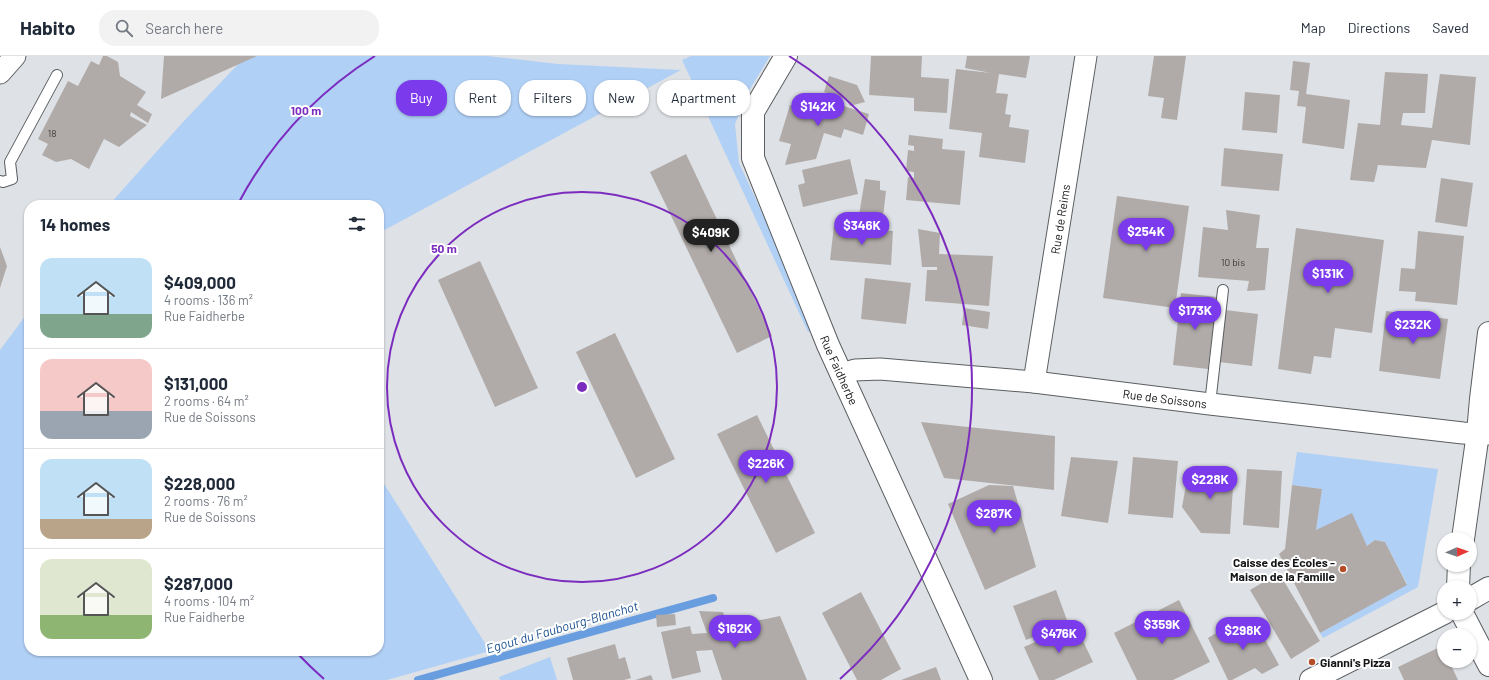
<!DOCTYPE html>
<html lang="en">
<head>
<meta charset="utf-8">
<style>
	:root { --surface:#fff; --page:#f2f2f3; --text:#1f2937; --muted:#747a83; --line:#e0e1e3; --accent:#7c3aed }
	body { margin:0; font-family:Barlow,sans-serif; background:var(--page); color:var(--text); height:100vh; display:flex; flex-direction:column; font-size:15px; white-space:nowrap }
	* { box-sizing:border-box; margin:0 }
	p { font-size:13px; color:var(--muted) }
	.icon { flex:none; width:22px; height:22px; fill:none; stroke:currentColor; stroke-width:2; stroke-linecap:round; stroke-linejoin:round }
	.map { position:relative; flex:1; overflow:hidden }
	.details { position:absolute; left:24px; top:144px; width:360px; height:456px; display:flex; flex-direction:column; background:var(--surface); border-radius:16px; box-shadow:0 1px 3px #0004 }
	.details>* { flex:none }
	.top-card { position:absolute; left:396px; top:24px; width:380px; height:36px; display:flex; gap:8px }
	.needle { width:26px; rotate:88deg }
	.tools { position:absolute; left:1437px; top:476px; display:grid; gap:8px }
	.tools a { display:grid; place-items:center; width:40px; height:40px; border-radius:50%; background:var(--surface); box-shadow:0 1px 3px #0004; font-size:20px }
	.price { position:absolute; translate:-50% -34px; padding:0 9px; border-radius:14px; background:var(--accent); color:#fff; font-size:13px; line-height:26px; filter:drop-shadow(0 1px 2px #0008) }
	.price::after { content:''; position:absolute; left:50%; top:24px; width:12px; height:9px; margin-left:-6px; background:inherit; clip-path:polygon(0 0,100% 0,50% 100%) }
	.price.selected { background:#222; color:#fff }
	ul { padding:0; list-style:none }
	li { display:flex; align-items:center; gap:12px; height:100px; padding:0 16px }
	li+li { border-top:1px solid var(--line) }
	li span { display:grid; place-items:center; flex:none; width:112px; height:80px; border-radius:12px; color:#555 }
	li>.icon { margin-inline-start:auto }
	span .icon { width:48px; height:48px; fill:#fffc; stroke-width:1 }
	li b { font-size:17px }
	h2 { display:flex; justify-content:space-between; align-items:center; height:48px; padding:0 16px; font-size:17px }
	.chip { padding:0 14px; border-radius:16px; background:var(--surface); box-shadow:0 1px 3px #0004; font-size:14px; line-height:36px }
	.chip.selected { background:var(--accent); color:#fff }
	header { display:flex; align-items:center; gap:24px; box-sizing:border-box; height:56px; padding:0 20px; background:var(--surface); border-bottom:1px solid var(--line) }
	header strong { font-size:19px }
	nav { display:flex; gap:22px; margin-inline-start:auto; font-size:14px }
	.search { width:280px; height:36px; background:var(--page); display:flex; align-items:center; gap:10px; box-sizing:border-box; padding:0 14px; border-radius:16px; color:var(--muted); font-size:15px }
	.map>svg:first-child { display:block }
	.green { fill:#b1d0f6 }
	.lines { fill:none; stroke-linecap:round; stroke-linejoin:round }
	.stream { stroke:#689ddf; stroke-width:8 }
	.building { fill:#b0aba9 }
	.service-casing { stroke:#5b5e61; stroke-width:12 }
	.minor-casing { stroke:#5b5e61; stroke-width:23 }
	.tertiary-casing { stroke:#5b5e61; stroke-width:24 }
	.primary-casing { stroke:#5b5e61; stroke-width:24 }
	.service { stroke:#fff; stroke-width:10 }
	.minor { stroke:#fff; stroke-width:21 }
	.tertiary { stroke:#fff; stroke-width:22 }
	.primary { stroke:#fff; stroke-width:22 }
	.ring { fill:none; stroke:#7b2cbf; stroke-width:2 }
	.poi-dot { fill:#b44d27; stroke:#fff; stroke-width:1.5 }
	.labels { text-anchor:middle; dominant-baseline:central; stroke-width:4; stroke-linejoin:round; paint-order:stroke }
	.number-label { font-size:10px; fill:#3b3a3b }
	.street-label { font-size:12px; fill:#141516; stroke:#fff }
	.poi-label { font-size:12px; font-weight:bold; fill:#141516; stroke:#fff; text-anchor:end }
	.water-label { font-size:13px; font-style:italic; fill:#1c518e; stroke:#fff }
	.centre { fill:#7b2cbf; stroke:#fff; stroke-width:2 }
	.ring-label { font-size:12px; text-anchor:middle; font-weight:bold; fill:#7b2cbf; stroke:#fff; stroke-width:4; stroke-linejoin:round; paint-order:stroke }
</style>
</head>
<body>
<header>
<strong>Habito</strong>
<div class="search"><svg class="icon" aria-label="search" viewBox="0 0 24 24"><circle cx="10" cy="10" r="6"/><path d="M15 15l6 6"/></svg>Search here</div>
<nav><a>Map</a><a>Directions</a><a>Saved</a></nav>
</header>
<div class="map">
<svg width="1489" height="624" viewBox="0 0 1489 624">
	<rect width="100%" height="100%" fill="#dee1e5"/>
	<g class="green">
		<polygon points="246,0 487,0 558,8 681,14 379,177 379,149 109,149 183,66"/>
		<polygon points="691,0 770,0 750,33 735,68 739,107 816,273 808,276 682,4"/>
		<polygon points="29,255 29,595 379,595 379,420 490,595 387,624 0,624 0,294"/>
		<polygon points="1297,396 1438,413 1418,531 1323,582 1320,577 1407,528 1385,486 1375,484 1367,490 1316,474 1322,433 1292,429"/>
		<polygon points="550,601 557,624 500,624 499,621"/>
	</g>
	<g class="lines">
		<polyline class="stream" points="418,624 713,542"/>
	</g>
	<g class="building">
		<polygon points="103,0 107,0 118,6 120,20 146,36 137,49 152,58 148,67 131,56 130,60 147,69 119,91 104,83 89,113 71,103 56,106 42,99 48,88 38,83 68,25 78,30 91,5 99,9"/>
		<polygon points="164,0 257,0 161,43"/>
		<polygon points="871,0 922,0 921,21 949,23 947,57 914,55 914,42 869,39"/>
		<polygon points="967,0 1030,0 1026,22 999,18 996,37 1008,38 1005,58 1011,59 1009,71 1029,74 1025,107 979,101 982,77 949,73 956,13 991,17 965,12"/>
		<polygon points="1154,0 1186,0 1177,64 1161,62 1164,42 1148,40"/>
		<polygon points="1293,5 1310,7 1306,38 1350,44 1344,93 1302,87 1306,51 1297,50 1299,35 1290,34"/>
		<polygon points="1385,16 1428,18 1425,57 1403,57 1401,69 1432,72 1440,18 1476,21 1470,89 1432,84 1426,112 1378,109 1374,126 1350,124 1358,67 1380,69"/>
		<polygon points="829,20 857,29 865,46 850,50 846,43 824,36"/>
		<polygon points="1245,36 1280,39 1277,77 1242,74"/>
		<polygon points="808,39 869,58 863,79 844,73 841,82 824,77 816,103 785,109 791,88 779,85 790,49 804,53"/>
		<polygon points="909,79 943,83 942,93 965,95 960,149 906,144 908,121 914,122 914,116 906,115 908,94 914,95 914,90 908,89"/>
		<polygon points="1224,92 1283,98 1279,135 1221,130"/>
		<polygon points="686,98 772,280 737,297 650,116"/>
		<polygon points="850,103 858,138 803,151 798,129 805,127 802,114"/>
		<polygon points="1441,122 1473,127 1467,171 1435,166"/>
		<polygon points="865,123 880,125 880,134 886,135 882,170 858,165"/>
		<polygon points="1117,140 1189,150 1175,252 1103,242"/>
		<polygon points="1226,154 1260,159 1256,192 1269,192 1265,234 1247,235 1249,225 1198,221 1203,171 1228,174"/>
		<polygon points="834,170 893,175 891,209 830,204"/>
		<polygon points="1296,172 1384,184 1372,277 1335,272 1331,302 1314,300 1311,318 1278,313"/>
		<polygon points="918,173 940,177 939,198 993,200 989,250 925,245 927,214 937,214 937,211 922,211"/>
		<polygon points="1418,175 1464,180 1457,249 1415,245 1416,236 1399,235 1401,212 1415,213"/>
		<polygon points="0,191 7,210 0,232"/>
		<polygon points="480,205 538,332 495,351 438,224"/>
		<polygon points="865,222 911,227 906,268 861,263"/>
		<polygon points="1181,237 1217,241 1208,313 1173,309"/>
		<polygon points="964,252 990,256 988,273 962,269"/>
		<polygon points="1225,254 1258,258 1252,310 1219,306"/>
		<polygon points="1386,255 1448,263 1440,323 1379,315"/>
		<polygon points="615,277 675,403 636,422 576,296"/>
		<polygon points="757,359 815,477 776,497 717,378"/>
		<polygon points="921,366 1055,380 1054,434 944,422"/>
		<polygon points="1071,401 1118,405 1108,467 1061,460"/>
		<polygon points="1133,401 1178,405 1173,462 1128,458"/>
		<polygon points="1189,413 1234,415 1230,478 1201,477 1182,451"/>
		<polygon points="1247,413 1282,415 1279,472 1243,469"/>
		<polygon points="989,429 1013,430 1036,511 985,534 948,448"/>
		<polygon points="1292,429 1322,433 1316,474 1352,457 1367,490 1375,484 1385,486 1407,529 1320,577 1279,498 1285,493"/>
		<polygon points="1279,517 1320,585 1291,603 1250,534"/>
		<polygon points="1056,534 1068,567 1026,584 1013,550"/>
		<polygon points="861,536 901,613 881,624 857,624 822,557"/>
		<polygon points="1179,544 1210,606 1173,624 1137,624 1114,577"/>
		<polygon points="699,555 723,556 726,565 761,564 780,560 807,624 722,624 712,594 696,595 701,616 672,623 661,576 690,570 692,578 707,577"/>
		<polygon points="675,558 676,569 657,571 656,559"/>
		<polygon points="1253,562 1279,609 1262,618 1255,612 1232,624 1228,624 1208,582 1221,574 1227,584 1238,581 1237,569"/>
		<polygon points="1075,568 1093,606 1054,624 1039,624 1024,591"/>
		<polygon points="615,588 619,603 625,601 631,622 624,624 573,624 567,602"/>
		<polygon points="1442,590 1444,594 1444,605 1449,605 1458,624 1404,624 1398,611"/>
		<polygon points="936,611 941,624 901,624"/>
		<polygon points="651,619 653,624 635,624"/>
	</g>
	<g class="lines">
		<g class="service-casing">
			<g id="service">
				<polyline points="0,125 3,126 12,123 10,106 57,19"/>
				<polyline points="1210,348 1223,234"/>
			</g>
		</g>
		<g class="minor-casing">
			<g id="minor">
				<polyline points="0,17 15,0"/>
				<path id="s1" d="M 841,318 L 855,314 L 880,313 L 1034,326 L 1210,348 L 1463,377 L 1489,378"/>
				<path id="s2" d="M 1034,326 L 1086,0"/>
			</g>
		</g>
		<g class="tertiary-casing">
			<g id="tertiary">
				<path id="s3" d="M 786,0 L 753,56 L 753,102 L 828,289 L 981,624"/>
				<polyline points="1463,483 1478,377 1481,343 1489,277"/>
				<polyline points="1458,531 1459,509"/>
				<polyline points="1462,557 1489,609"/>
			</g>
		</g>
		<g class="primary-casing">
			<g id="primary">
				<polyline points="1470,543 1489,532"/>
				<polyline points="1311,624 1444,557"/>
			</g>
		</g>
		<use href="#service" class="service"/>
		<use href="#minor" class="minor"/>
		<use href="#tertiary" class="tertiary"/>
		<use href="#primary" class="primary"/>
	</g>
	<g class="ring">
		<circle cx="582" cy="331" r="195"/>
		<path d="M324 623A390 390 0 0 1 297 597M238 148A390 390 0 0 1 375 0M789 0A390 390 0 0 1 840 623"/>
	</g>
	<g class="poi-dot">
		<circle cx="1343" cy="513" r="4"/>
		<circle cx="1312" cy="606" r="4"/>
	</g>
	<g class="labels">
		<g class="number-label">
			<text x="52" y="77">18</text>
			<text x="1233" y="206">10 bis</text>
		</g>
		<g class="street-label">
			<text stroke="none"><textPath href="#s2" startOffset="165">Rue de Reims</textPath></text>
			<text stroke="none"><textPath href="#s3" startOffset="340">Rue Faidherbe</textPath></text>
			<text stroke="none"><textPath href="#s1" startOffset="326">Rue de Soissons</textPath></text>
		</g>
		<g class="poi-label">
			<text x="1335" y="506">Caisse des Écoles -<tspan x="1335" dy="14">Maison de la Famille</tspan></text>
			<text x="1320" y="606" text-anchor="start">Gianni's Pizza</text>
		</g>
		<g class="water-label">
			<text transform="translate(562 571) rotate(-16)">Egout du Faubourg-Blanchot</text>
		</g>
	</g>
	<circle cx="582" cy="331" r="6" class="centre"/>
	<g class="ring-label">
		<text x="306" y="59">100 m</text>
		<text x="444" y="197">50 m</text>
	</g>
</svg>
<div class="tools">
<a><svg class="needle" viewBox="-14 -14 28 28"><path d="M0-13l5 13h-10z" fill="#e53935"/><path d="M0 13l5-13h-10z" fill="#747a83"/></svg></a>
<a>+</a>
<a>−</a>
</div>
<b class="price" style="left:818px;top:71px">$142K</b>
<b class="price" style="left:862px;top:190px">$346K</b>
<b class="price" style="left:1146px;top:196px">$254K</b>
<b class="price selected" style="left:711px;top:197px">$409K</b>
<b class="price" style="left:1328px;top:238px">$131K</b>
<b class="price" style="left:1195px;top:275px">$173K</b>
<b class="price" style="left:1413px;top:289px">$232K</b>
<b class="price" style="left:766px;top:428px">$226K</b>
<b class="price" style="left:1210px;top:444px">$228K</b>
<b class="price" style="left:994px;top:478px">$287K</b>
<b class="price" style="left:1162px;top:589px">$359K</b>
<b class="price" style="left:735px;top:593px">$162K</b>
<b class="price" style="left:1243px;top:595px">$298K</b>
<b class="price" style="left:1059px;top:598px">$476K</b>
<div class="top-card">
<a class="chip selected">Buy</a>
<a class="chip">Rent</a>
<a class="chip">Filters</a>
<a class="chip">New</a>
<a class="chip">Apartment</a>
</div>
<section class="details">
<h2>14 homes<svg class="icon" aria-label="filters" viewBox="0 0 24 24"><path d="M4 7h16M4 17h16"/><circle cx="9" cy="7" r="2"/><circle cx="15" cy="17" r="2"/></svg></h2>
<ul>
<li><span style="background:linear-gradient(#bfe0f5 70%,#7fa58c 0)"><svg class="icon" aria-label="home" viewBox="0 0 24 24"><path d="M3 11l9-7 9 7M6 9v11h12V9"/></svg></span><div><b>$409,000</b><p>4 rooms · 136 m²</p><p>Rue Faidherbe</p></div></li>
<li><span style="background:linear-gradient(#f6c9c9 65%,#9aa5b1 0)"><svg class="icon" aria-label="home" viewBox="0 0 24 24"><path d="M3 11l9-7 9 7M6 9v11h12V9"/></svg></span><div><b>$131,000</b><p>2 rooms · 64 m²</p><p>Rue de Soissons</p></div></li>
<li><span style="background:linear-gradient(#bfe0f5 75%,#b9a48a 0)"><svg class="icon" aria-label="home" viewBox="0 0 24 24"><path d="M3 11l9-7 9 7M6 9v11h12V9"/></svg></span><div><b>$228,000</b><p>2 rooms · 76 m²</p><p>Rue de Soissons</p></div></li>
<li><span style="background:linear-gradient(#dfe7d0 70%,#8fb573 0)"><svg class="icon" aria-label="home" viewBox="0 0 24 24"><path d="M3 11l9-7 9 7M6 9v11h12V9"/></svg></span><div><b>$287,000</b><p>4 rooms · 104 m²</p><p>Rue Faidherbe</p></div></li>
</ul>
</section>
</div>
</body>
</html>
